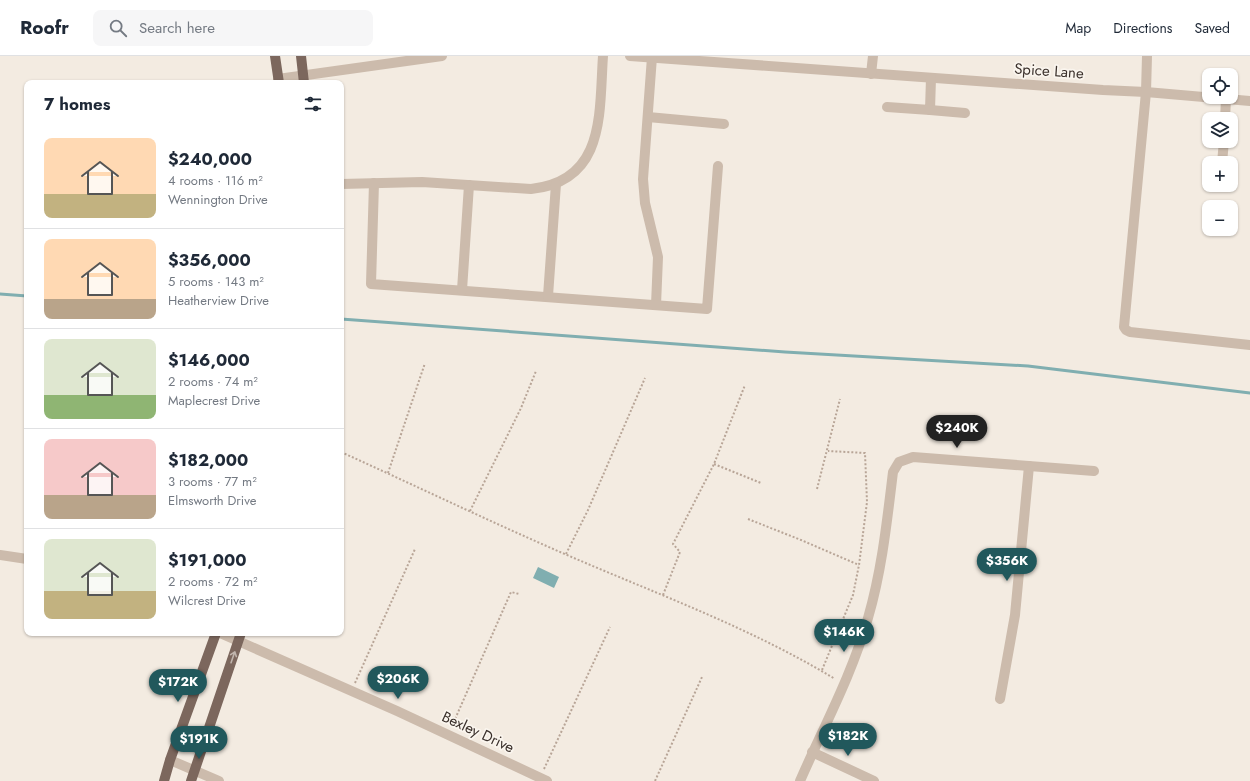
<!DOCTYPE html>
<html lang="en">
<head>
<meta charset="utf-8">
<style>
	:root { --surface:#fff; --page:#f6f6f7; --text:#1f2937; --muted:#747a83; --line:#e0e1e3; --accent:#21585c }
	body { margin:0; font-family:Jost,sans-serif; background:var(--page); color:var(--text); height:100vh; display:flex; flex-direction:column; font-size:15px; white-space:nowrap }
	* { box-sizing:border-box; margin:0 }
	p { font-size:13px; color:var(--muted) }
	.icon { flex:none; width:22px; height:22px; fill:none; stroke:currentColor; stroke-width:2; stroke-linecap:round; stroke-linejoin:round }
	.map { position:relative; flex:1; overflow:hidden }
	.details { position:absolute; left:24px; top:24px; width:320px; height:556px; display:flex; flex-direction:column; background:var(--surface); border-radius:8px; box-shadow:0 1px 3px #0004 }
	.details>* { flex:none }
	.tools { position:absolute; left:1202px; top:12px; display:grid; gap:8px }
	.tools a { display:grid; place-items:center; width:36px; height:36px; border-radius:8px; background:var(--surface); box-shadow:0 1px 3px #0004; font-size:20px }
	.price { position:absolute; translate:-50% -34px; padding:0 9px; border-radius:14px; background:var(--accent); color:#fff; font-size:13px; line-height:26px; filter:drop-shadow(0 1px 2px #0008) }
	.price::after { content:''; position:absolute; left:50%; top:24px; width:12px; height:9px; margin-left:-6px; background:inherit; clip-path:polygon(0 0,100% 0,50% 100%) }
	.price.active { background:#222; color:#fff }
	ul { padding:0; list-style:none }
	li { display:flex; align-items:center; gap:12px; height:100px; padding:0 20px }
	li+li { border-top:1px solid var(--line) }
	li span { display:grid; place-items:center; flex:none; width:112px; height:80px; border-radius:8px; color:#555 }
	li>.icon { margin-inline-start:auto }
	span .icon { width:48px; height:48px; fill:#fffc; stroke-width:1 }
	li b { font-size:17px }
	h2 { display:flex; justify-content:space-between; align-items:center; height:48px; padding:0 20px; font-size:17px }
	header { display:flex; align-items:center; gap:24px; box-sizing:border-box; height:56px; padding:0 20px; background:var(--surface); border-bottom:1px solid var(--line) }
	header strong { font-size:19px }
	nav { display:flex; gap:22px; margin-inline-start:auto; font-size:14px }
	.search { width:280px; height:36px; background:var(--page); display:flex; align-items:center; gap:10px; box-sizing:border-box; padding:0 14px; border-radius:8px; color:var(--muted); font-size:15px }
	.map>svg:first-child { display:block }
	.water { fill:#80aeb0 }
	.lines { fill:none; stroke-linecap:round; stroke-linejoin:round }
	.stream { stroke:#80aeb0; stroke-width:3 }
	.path { stroke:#b8a597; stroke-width:2; stroke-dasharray:2 2; stroke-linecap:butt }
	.minor { stroke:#ccbbac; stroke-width:10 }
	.major { stroke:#7c675d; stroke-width:10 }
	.oneway { stroke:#c1b5ad }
	.labels { text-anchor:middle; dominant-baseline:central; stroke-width:3.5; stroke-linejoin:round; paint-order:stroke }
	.street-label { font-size:15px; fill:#3a302b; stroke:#faf5ee }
</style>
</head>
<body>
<header>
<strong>Roofr</strong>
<div class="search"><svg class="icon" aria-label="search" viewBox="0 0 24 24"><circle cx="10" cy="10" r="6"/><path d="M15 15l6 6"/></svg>Search here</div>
<nav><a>Map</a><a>Directions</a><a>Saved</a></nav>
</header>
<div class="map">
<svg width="1250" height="725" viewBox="0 0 1250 725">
	<rect width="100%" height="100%" fill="#f3ebe1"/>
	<polygon class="water" points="538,511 559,521 554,532 533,522"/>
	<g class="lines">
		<g class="stream">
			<polyline points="0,238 27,240"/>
			<polyline points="341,263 785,296 1028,310 1250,337"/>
		</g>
		<g class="path">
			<path d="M 341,396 C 416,430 491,466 567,499 C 657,538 751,572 835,623"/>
			<polyline points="714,408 761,427"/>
			<polyline points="388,417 425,307"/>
			<polyline points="817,433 840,343"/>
			<polyline points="470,455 521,352 536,315"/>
			<polyline points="748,463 801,484 859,509"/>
			<polyline points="566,498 588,454 645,322"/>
			<polyline points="663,539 680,496 673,488 714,408 745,329"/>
			<polyline points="822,614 853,539 859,509 867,446 865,397 828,395"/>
			<polyline points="355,627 415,493"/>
			<polyline points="452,670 511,536 519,538"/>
			<polyline points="544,713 610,571"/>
			<polyline points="655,725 702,621"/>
		</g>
		<g class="minor">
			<polyline points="630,0 1103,34 1146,36 1250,45"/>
			<polyline points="1147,0 1146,36 1124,271 1126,274 1130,276 1250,289"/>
			<polyline points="652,1 643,123 645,147 658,201 656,249"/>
			<polyline points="871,18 873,0"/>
			<polyline points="278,23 442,0"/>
			<polyline points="887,51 930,54 931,22"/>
			<polyline points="930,54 965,57"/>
			<polyline points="648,61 724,68"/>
			<polyline points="1225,63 1226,43"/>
			<polyline points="1222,107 1224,85"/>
			<polyline points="374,127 371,228 707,253 718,110"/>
			<path d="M 341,128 L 422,126 L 531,133 C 606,125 599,57 603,0"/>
			<polyline points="462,234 469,129"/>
			<polyline points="548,240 556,128"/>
			<polyline points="0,499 27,503"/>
			<polyline points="220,577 397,655 547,725"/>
			<polyline points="1000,643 1015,559 1029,410"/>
			<polyline points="812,696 874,725"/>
			<polyline points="170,704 219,725"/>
			<path d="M 800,725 C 823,672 852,619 868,562 C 882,514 887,465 893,416 L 899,406 L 913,401 L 1094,415"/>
		</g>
		<g class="major">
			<polyline points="275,0 279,27"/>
			<polyline points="301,0 304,27"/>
			<polyline points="164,725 170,704 216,577"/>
			<polyline points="191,725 241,577"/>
		</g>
	</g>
	<defs><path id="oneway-shaft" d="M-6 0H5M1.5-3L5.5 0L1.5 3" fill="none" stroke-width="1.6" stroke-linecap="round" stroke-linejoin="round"/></defs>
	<use class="oneway" href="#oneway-shaft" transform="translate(233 601) rotate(-71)"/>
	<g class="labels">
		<g class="street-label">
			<text transform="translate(1049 15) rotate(4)">Spice Lane</text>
			<text transform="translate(478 676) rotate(25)">Bexley Drive</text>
		</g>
	</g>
</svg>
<div class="tools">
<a><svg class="icon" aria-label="locate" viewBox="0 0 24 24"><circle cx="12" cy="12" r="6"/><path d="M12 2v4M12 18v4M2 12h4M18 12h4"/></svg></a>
<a><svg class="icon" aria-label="layers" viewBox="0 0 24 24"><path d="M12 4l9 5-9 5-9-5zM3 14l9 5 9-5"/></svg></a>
<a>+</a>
<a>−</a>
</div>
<b class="price active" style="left:957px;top:393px">$240K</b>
<b class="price" style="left:1007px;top:526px">$356K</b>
<b class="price" style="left:844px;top:597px">$146K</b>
<b class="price" style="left:398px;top:644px">$206K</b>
<b class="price" style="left:178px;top:647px">$172K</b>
<b class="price" style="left:848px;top:701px">$182K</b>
<b class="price" style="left:199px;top:704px">$191K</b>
<section class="details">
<h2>7 homes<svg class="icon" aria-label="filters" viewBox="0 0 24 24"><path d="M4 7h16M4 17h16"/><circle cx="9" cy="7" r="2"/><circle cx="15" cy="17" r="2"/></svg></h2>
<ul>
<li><span style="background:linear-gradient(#ffd9b3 70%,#c2b280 0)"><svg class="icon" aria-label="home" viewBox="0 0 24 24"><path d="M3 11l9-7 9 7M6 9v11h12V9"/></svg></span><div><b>$240,000</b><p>4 rooms · 116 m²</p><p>Wennington Drive</p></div></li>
<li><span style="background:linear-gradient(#ffd9b3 75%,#b9a48a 0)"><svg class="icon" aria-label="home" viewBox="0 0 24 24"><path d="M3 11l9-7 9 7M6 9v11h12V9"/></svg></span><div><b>$356,000</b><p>5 rooms · 143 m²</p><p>Heatherview Drive</p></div></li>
<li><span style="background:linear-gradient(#dfe7d0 70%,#8fb573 0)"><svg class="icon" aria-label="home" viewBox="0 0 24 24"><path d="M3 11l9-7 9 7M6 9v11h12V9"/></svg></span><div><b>$146,000</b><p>2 rooms · 74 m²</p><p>Maplecrest Drive</p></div></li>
<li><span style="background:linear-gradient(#f6c9c9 70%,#b9a48a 0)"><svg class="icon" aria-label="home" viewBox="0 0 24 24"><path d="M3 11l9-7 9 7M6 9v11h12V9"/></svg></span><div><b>$182,000</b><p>3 rooms · 77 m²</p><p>Elmsworth Drive</p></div></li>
<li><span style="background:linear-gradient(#dfe7d0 65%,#c2b280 0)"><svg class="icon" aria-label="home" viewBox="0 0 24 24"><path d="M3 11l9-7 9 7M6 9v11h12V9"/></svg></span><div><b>$191,000</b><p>2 rooms · 72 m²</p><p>Wilcrest Drive</p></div></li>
</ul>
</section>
</div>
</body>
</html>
